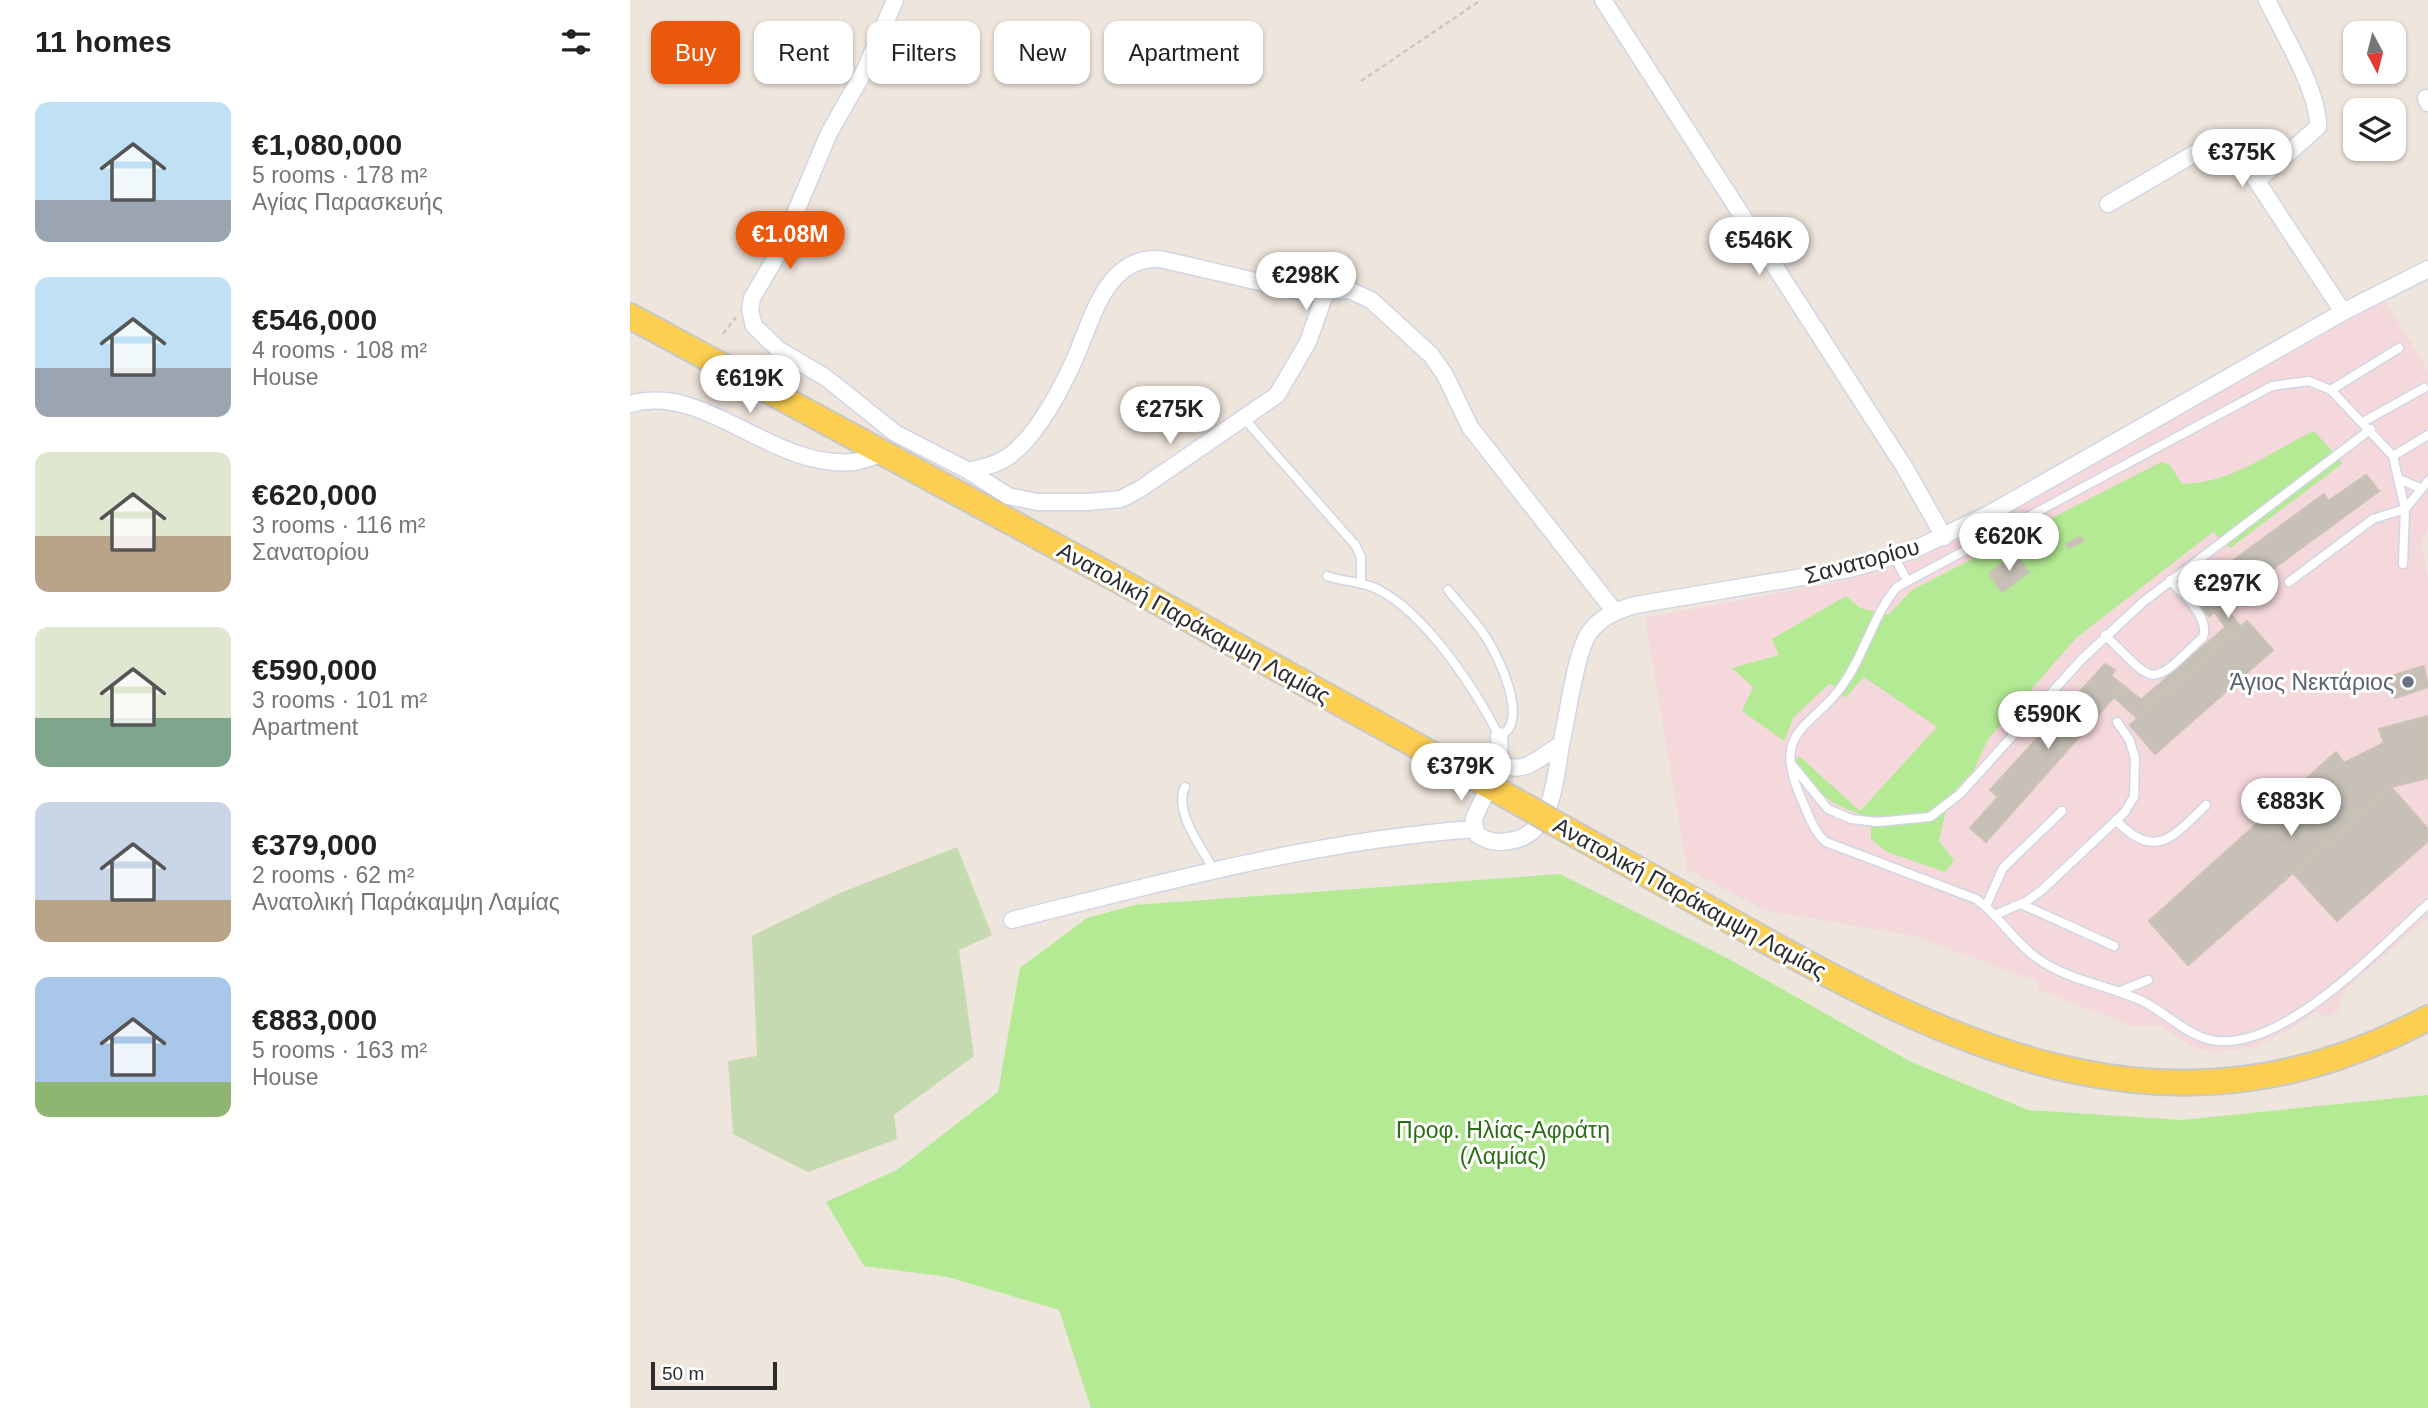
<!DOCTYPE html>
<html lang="en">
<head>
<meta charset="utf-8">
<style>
	:root { --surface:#fff; --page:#f2f2f2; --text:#222; --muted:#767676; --accent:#ea580c }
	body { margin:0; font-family:Arial,sans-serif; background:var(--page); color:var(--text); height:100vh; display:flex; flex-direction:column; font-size:26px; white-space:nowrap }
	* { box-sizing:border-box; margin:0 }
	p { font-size:23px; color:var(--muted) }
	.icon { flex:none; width:38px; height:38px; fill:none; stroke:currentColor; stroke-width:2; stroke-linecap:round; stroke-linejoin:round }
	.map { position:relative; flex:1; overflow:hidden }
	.drawer { display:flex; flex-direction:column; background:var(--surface); width:630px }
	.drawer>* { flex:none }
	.top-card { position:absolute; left:21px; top:21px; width:665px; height:63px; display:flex; gap:14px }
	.needle { width:46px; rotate:173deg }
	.tools { position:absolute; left:1713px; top:21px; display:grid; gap:14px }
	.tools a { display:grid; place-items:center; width:63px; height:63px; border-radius:14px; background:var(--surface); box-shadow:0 2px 5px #0004; font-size:35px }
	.scale { position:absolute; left:21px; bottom:18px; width:126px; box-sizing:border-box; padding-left:7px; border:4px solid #2b2b2b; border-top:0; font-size:19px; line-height:24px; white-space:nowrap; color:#2b2b2b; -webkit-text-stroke:5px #fff; paint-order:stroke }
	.price { position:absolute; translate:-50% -60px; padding:0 16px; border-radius:24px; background:#fff; color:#222; font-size:23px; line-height:46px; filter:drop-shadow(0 2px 4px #0008) }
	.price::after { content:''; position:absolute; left:50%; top:42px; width:21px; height:16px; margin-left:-10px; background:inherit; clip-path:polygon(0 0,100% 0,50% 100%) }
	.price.selected { background:var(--accent); color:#fff }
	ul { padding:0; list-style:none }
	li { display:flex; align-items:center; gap:21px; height:175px; padding:0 35px }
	li span { display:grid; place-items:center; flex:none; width:196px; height:140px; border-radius:14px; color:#555 }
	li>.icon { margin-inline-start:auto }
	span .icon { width:84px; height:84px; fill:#fffc; stroke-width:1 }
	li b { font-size:30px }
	h2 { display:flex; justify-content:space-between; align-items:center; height:84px; padding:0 35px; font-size:30px }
	.chip { padding:0 24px; border-radius:14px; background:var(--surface); box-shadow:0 2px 5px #0004; font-size:24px; line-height:63px }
	.chip.selected { background:var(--accent); color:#fff }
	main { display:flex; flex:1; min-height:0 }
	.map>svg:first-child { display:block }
	.medical { fill:#f5d8db }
	.green { fill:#b3ea93 }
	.cemetery { fill:#c6dab1 }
	.building { fill:#c6c0b7; stroke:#cac2b5; stroke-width:2 }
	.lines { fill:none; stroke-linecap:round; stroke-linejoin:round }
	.lane-casing { stroke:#d1d5e5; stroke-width:11 }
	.street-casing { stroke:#d1d5e5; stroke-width:19 }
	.primary-casing { stroke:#c8c8c8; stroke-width:28 }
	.path { stroke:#c8c8c8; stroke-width:2.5; stroke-dasharray:5 3.5; stroke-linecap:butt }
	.lane { stroke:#fff; stroke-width:8 }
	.street { stroke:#fff; stroke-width:16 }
	.primary { stroke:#fdcf51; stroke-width:24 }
	.primary-bridge-casing { stroke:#c8c8c8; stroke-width:28; stroke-linecap:butt }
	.primary-bridge { stroke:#fdcf51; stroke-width:24 }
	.worship-dot { fill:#6b7280; stroke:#fff; stroke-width:2.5 }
	.labels { text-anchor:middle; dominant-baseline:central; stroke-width:6; stroke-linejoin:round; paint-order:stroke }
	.street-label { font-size:23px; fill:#2b2b2b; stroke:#fff }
	.worship-label { font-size:23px; fill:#5b616d; stroke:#fff; text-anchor:end }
	.park-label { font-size:23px; fill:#2a6f14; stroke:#fff }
</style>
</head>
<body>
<main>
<section class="drawer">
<h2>11 homes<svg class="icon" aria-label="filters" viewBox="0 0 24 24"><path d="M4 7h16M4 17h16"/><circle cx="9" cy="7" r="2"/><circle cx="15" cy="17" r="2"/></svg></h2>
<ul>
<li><span style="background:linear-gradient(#bfe0f5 70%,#9aa5b1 0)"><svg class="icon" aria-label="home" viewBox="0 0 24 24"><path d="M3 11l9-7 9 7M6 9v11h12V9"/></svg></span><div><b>€1,080,000</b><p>5 rooms · 178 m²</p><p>Αγίας Παρασκευής</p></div></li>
<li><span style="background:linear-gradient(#bfe0f5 65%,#9aa5b1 0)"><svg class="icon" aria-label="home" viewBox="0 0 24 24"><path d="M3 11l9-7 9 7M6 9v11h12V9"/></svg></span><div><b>€546,000</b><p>4 rooms · 108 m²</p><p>House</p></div></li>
<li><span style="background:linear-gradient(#dfe7d0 60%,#b9a48a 0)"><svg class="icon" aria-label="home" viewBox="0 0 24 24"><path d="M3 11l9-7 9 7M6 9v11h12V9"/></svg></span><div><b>€620,000</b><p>3 rooms · 116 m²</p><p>Σανατορίου</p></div></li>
<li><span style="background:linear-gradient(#dfe7d0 65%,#7fa58c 0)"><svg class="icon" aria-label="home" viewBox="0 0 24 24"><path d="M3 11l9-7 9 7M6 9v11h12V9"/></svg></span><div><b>€590,000</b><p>3 rooms · 101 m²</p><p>Apartment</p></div></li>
<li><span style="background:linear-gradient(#c9d6e8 70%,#b9a48a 0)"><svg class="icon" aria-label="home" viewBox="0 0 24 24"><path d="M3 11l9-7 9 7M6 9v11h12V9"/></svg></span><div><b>€379,000</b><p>2 rooms · 62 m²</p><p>Ανατολική Παράκαμψη Λαμίας</p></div></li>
<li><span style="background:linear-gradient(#a9c7e8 75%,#8fb573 0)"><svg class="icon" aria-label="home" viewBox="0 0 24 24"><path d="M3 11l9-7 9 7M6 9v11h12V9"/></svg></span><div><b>€883,000</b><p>5 rooms · 163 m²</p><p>House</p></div></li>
</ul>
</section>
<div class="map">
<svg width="1798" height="1408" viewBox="0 0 1798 1408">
	<rect width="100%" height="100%" fill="#eee5dc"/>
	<polygon class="medical" points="1755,300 1798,371 1798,529 1791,544 1798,577 1798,917 1715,990 1707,1012 1696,1017 1686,1011 1666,1026 1626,1047 1584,1052 1565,1048 1529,1025 1502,1026 1407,989 1409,982 1284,936 1134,910 1057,869 1015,618 1203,583 1278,562 1326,541"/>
	<g class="green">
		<path d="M 1684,431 L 1713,463 L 1600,548 L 1583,532 L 1446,638 L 1358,739 L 1344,770 L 1319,797 L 1309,841 L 1324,861 L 1315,872 L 1257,852 L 1241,839 L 1241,817 C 1208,809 1181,793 1164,763 L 1169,756 L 1230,811 L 1307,727 L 1234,677 L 1215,698 L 1200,683 L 1163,718 L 1154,741 L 1112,711 L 1123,687 L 1102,668 L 1149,655 L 1142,639 L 1216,596 L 1230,608 L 1258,615 L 1282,590 L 1531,462 L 1540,465 L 1552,484 C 1605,482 1637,453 1684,431 Z"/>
		<polygon points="930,874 1097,958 1281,1062 1398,1110 1551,1120 1798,1095 1798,1408 461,1408 429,1310 318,1277 234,1266 196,1202 267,1170 368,1092 390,968 457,918 505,905"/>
	</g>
	<polygon class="cemetery" points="327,847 362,935 329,950 344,1056 264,1115 267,1139 178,1172 103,1134 98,1061 127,1056 122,936 210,893"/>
	<g class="building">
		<polygon points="1736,475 1749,491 1579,616 1560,592 1694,494 1698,501"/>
		<polygon points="1450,536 1453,541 1439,548 1436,544"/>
		<polygon points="1386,554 1399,572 1372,592 1359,573"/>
		<polygon points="1593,605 1611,627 1602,635 1584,612"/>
		<polygon points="1617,621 1643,650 1525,754 1500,725"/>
		<polygon points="1596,627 1602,635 1520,707 1511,700"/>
		<polygon points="1475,664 1485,670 1481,676 1494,686 1356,842 1340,828 1368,797 1360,790"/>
		<polygon points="1794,666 1798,687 1765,698 1757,687 1758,677"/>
		<polygon points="1494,686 1520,707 1507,718 1484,697"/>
		<polygon points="1798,716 1798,778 1761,787 1558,965 1519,921 1706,752 1714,763 1754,743 1749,729"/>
		<polygon points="1761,787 1798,829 1798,841 1707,921 1663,873"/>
	</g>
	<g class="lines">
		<g class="lane-casing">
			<g id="lane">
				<polyline points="1701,390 1769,348"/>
				<polyline points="1733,422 1794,388"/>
				<polyline points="619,424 726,546 731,557 731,584"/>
				<polyline points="1763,456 1798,435"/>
				<polyline points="1769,479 1790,488"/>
				<polyline points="1264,557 1277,580"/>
				<path d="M 1773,564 L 1775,509 L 1763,456 L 1701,390 L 1679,381 L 1642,386 L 1267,587 C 1245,613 1236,648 1218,677 C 1186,730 1138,725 1172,800 C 1178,814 1184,832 1196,842 L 1346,899 C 1370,916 1383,941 1407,958 C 1437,980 1477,985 1510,1000 C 1533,1010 1550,1030 1574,1038 C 1644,1062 1749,948 1798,904"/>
				<path d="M 697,576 C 713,582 734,581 749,590 C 796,614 846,690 869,736 C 902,724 867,652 853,633 C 843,618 829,604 818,590"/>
				<polyline points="1659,582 1743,519 1775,509 1798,481"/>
				<path d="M 1475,635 C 1528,687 1519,688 1573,637 C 1580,617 1553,595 1540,580"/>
				<polyline points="1163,766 1198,809 1221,819 1247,822 1300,817 1330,794 1451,660 1513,602 1741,429"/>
				<path d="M 555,787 C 543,812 573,849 585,872"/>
				<path d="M 1486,820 C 1525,862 1544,836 1576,805"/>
				<polyline points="1391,904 1484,946"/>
				<polyline points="1356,906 1373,868 1432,811"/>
				<polyline points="1365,915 1397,901 1412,890 1494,813 1504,797 1505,758 1499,739 1487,722"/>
				<polyline points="1488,992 1518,980"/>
			</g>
		</g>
		<g class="street-casing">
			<g id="street">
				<polyline points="265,0 235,70 199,133 149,252 122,298 120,310 124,326 149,350 195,377 265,433 339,471 378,496 407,502 458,502 491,499 510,489 647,395 678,342 696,291"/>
				<polyline points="973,0 1275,468 1314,537"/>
				<polyline points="1796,98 1798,103"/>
				<path d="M 1628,180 L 1688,127 C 1689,91 1653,34 1637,0"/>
				<polyline points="1478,204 1588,140 1599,139 1713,312"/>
				<path d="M 0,404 C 75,382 141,469 223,462 C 233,461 244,456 254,453"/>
				<path d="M 339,471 C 353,467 367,465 379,456 C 407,436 429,393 443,363 C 462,322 474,256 530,259 L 677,293 L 719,290 L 741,300 L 801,355 L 815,375 L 840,427 L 985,612"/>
				<path d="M 870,763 C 893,777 912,756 931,744 C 938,716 945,654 959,633 C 970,617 988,610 1005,605 L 1220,569 L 1281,551 L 1359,514 L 1713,312 L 1798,269"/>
				<polyline points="845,829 844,818 870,763 869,736"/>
				<path d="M 382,920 C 534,882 688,840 845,829 L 848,835 C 858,842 867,843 879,841 C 923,836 925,779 931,744"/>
			</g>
		</g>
		<g class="primary-casing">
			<g id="primary">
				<polyline points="0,316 490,581 895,806"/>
				<path d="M 921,821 C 986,857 1050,893 1115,929 C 1340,1056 1548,1152 1798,1018"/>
			</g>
		</g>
		<g class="path">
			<polyline points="731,81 851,0"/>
			<polyline points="93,334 106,317"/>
		</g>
		<use href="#lane" class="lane"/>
		<use href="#street" class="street"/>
		<use href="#primary" class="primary"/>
		<g class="primary-bridge-casing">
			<polyline id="primary-bridge" points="895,806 921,821"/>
		</g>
		<use href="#primary-bridge" class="primary-bridge"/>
	</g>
	<circle class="worship-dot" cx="1778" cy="682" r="7"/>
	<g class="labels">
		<g class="street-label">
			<text transform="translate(1232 561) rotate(-15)">Σανατορίου</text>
			<text transform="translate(564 623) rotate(29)">Ανατολική Παράκαμψη Λαμίας</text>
			<text transform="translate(1060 898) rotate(29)">Ανατολική Παράκαμψη Λαμίας</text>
		</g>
		<g class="worship-label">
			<text x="1764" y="682">Άγιος Νεκτάριος</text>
		</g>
		<g class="park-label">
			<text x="873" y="1130">Προφ. Ηλίας-Αφράτη<tspan x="873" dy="26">(Λαμίας)</tspan></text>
		</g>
	</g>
</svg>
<div class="tools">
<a><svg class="needle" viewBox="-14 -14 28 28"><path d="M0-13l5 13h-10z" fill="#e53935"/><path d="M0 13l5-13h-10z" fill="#767676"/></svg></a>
<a><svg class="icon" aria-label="layers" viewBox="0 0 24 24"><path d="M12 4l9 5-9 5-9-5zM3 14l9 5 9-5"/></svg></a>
</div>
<div class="scale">50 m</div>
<b class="price" style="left:1612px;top:189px">€375K</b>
<b class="price selected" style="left:160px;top:271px">€1.08M</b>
<b class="price" style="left:1129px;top:277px">€546K</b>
<b class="price" style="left:676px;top:312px">€298K</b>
<b class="price" style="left:120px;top:415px">€619K</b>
<b class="price" style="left:540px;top:446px">€275K</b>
<b class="price" style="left:1379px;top:573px">€620K</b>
<b class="price" style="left:1598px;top:620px">€297K</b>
<b class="price" style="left:1418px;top:751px">€590K</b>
<b class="price" style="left:831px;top:803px">€379K</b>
<b class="price" style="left:1661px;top:838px">€883K</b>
<div class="top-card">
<a class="chip selected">Buy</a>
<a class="chip">Rent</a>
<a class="chip">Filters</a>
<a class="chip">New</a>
<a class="chip">Apartment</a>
</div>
</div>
</main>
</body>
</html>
